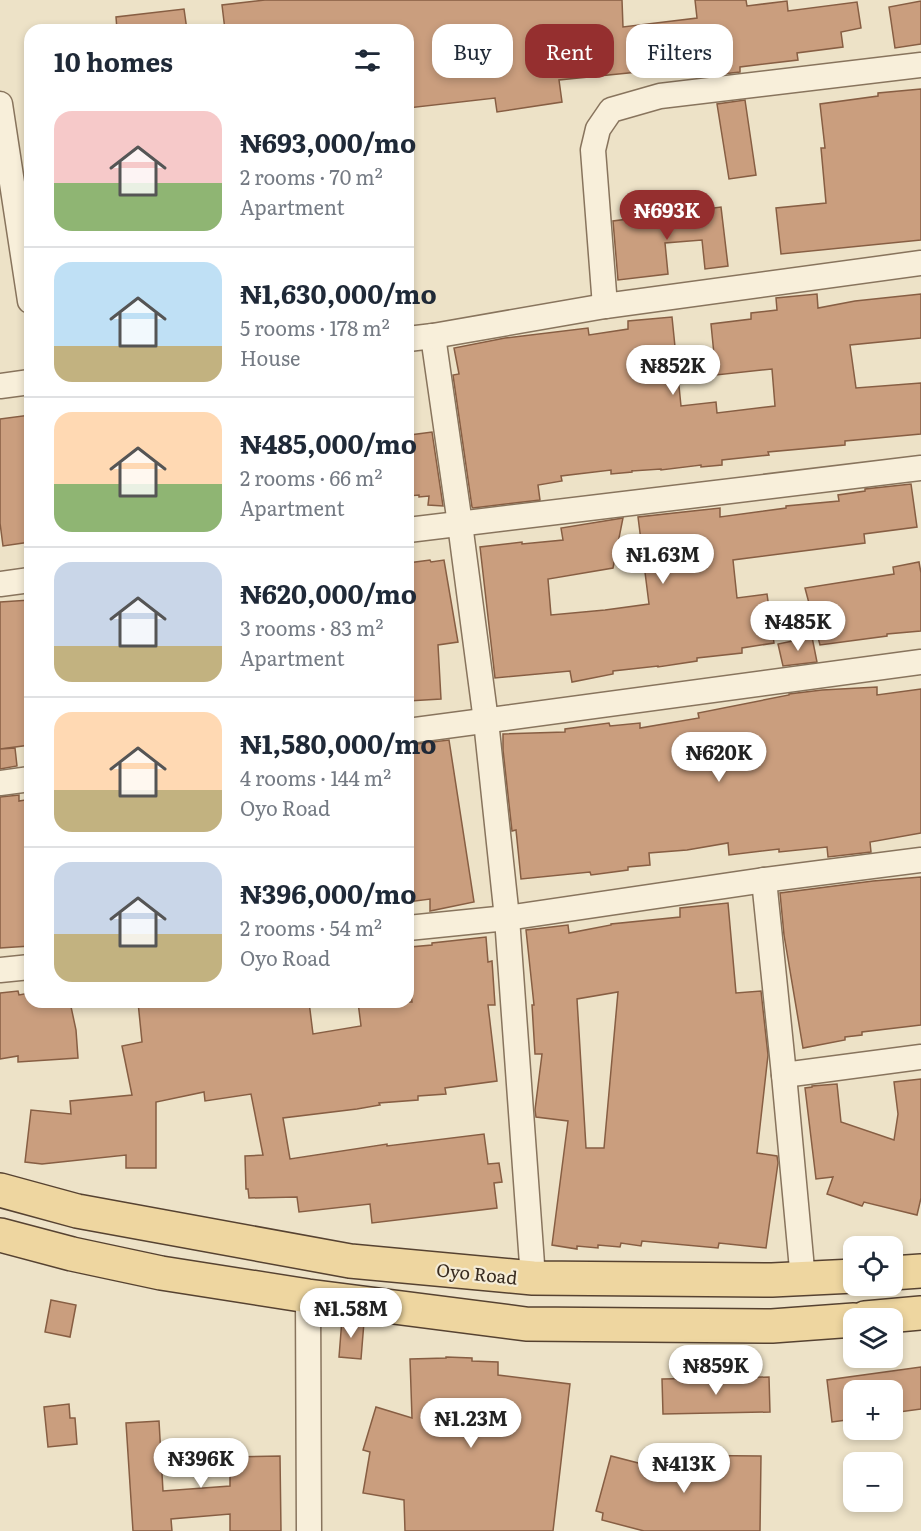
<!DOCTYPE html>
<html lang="en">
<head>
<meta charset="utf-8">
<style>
	:root { --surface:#fff; --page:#f2f2f3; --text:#1f2937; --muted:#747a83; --line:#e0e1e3; --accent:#952f2f }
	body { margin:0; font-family:Literata,serif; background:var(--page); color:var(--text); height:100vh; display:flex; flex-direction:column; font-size:22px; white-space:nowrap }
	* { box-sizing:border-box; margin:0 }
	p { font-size:20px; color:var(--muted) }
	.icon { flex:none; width:33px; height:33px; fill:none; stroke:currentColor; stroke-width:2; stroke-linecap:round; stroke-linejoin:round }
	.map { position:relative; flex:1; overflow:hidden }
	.side { position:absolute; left:24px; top:24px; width:390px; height:984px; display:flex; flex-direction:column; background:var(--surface); border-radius:18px; box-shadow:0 3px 9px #0003 }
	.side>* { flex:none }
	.banner { position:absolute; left:432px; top:24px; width:399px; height:54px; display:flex; gap:12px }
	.fabs { position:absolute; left:843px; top:1236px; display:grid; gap:12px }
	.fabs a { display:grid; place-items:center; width:60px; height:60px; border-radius:12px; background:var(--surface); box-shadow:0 3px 9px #0003; font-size:30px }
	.price { position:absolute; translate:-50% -51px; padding:0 14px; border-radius:21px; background:#fff; color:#222; font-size:20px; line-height:39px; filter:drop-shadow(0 2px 3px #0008) }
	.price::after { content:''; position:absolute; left:50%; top:36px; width:18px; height:14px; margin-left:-9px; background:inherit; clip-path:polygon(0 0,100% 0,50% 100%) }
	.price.current { background:var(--accent); color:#fff }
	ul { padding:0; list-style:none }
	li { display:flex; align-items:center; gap:18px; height:150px; padding:0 30px }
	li+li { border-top:2px solid var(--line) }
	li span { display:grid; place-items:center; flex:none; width:168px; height:120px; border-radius:18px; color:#555 }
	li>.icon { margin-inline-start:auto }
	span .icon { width:72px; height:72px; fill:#fffc; stroke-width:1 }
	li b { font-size:26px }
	h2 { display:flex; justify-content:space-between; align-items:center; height:72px; padding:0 30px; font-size:26px }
	.pill { padding:0 21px; border-radius:18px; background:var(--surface); box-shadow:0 3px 9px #0003; font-size:21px; line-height:54px }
	.pill.current { background:var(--accent); color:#fff }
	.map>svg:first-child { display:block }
	.building { fill:#ca9e7e; stroke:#875e43; stroke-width:1.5; fill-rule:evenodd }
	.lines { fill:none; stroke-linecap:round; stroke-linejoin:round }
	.street-casing { stroke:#88745d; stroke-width:27 }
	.primary-casing { stroke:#564231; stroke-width:36 }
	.street { stroke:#f8efda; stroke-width:24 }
	.primary { stroke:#eed6a0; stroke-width:33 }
	.labels { text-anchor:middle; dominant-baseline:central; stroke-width:4.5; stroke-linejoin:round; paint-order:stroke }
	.street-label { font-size:18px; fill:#392c20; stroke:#f5ecd6 }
</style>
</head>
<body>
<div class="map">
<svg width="921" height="1531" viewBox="0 0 921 1531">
	<rect width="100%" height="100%" fill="#ede2c7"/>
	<g class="building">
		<polygon points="265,0 622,0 623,27 697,18 695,0 746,0 747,6 787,1 788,11 857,2 861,28 841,32 843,47 797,53 798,60 740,67 740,72 713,75 712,69 699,71 698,66 559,80 562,102 497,112 495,98 408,108 408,30 225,30 222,5"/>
		<polygon points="921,1 921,44 895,48 889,7"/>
		<polygon points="184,9 187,30 117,30 116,17"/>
		<polygon points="921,89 921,240 781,254 776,208 826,203 821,148 825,148 820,104 878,96 878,93"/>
		<polygon points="745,100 756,175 729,179 717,104"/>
		<polygon points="721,207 728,266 705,269 702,240 665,243 668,274 618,280 613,221"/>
		<polygon points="817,294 818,308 855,301 921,294 921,338 850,345 856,388 921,383 921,434 845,441 845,445 768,452 769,455 722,460 722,465 701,467 701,465 661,470 661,469 632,471 632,470 632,472 611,474 611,470 561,476 562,481 538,485 540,500 473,508 472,507 453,375 459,374 454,348 505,338 588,328 589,335 628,329 628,321 672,317 681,406 716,402 717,413 775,406 772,369 716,375 711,324 751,319 751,313 777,310 776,298"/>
		<polygon points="30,415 30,479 26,479 30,506 30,542 3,546 0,523 0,419"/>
		<polygon points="432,432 443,506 428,505 429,496 419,497 419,495 408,496 408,443 411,443 410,435"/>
		<polygon points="911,484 917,527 864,534 865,543 733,560 737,598 767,594 774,643 742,648 742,653 697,658 697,661 658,667 658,666 613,671 613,674 572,682 570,671 495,678 480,547 522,542 522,544 563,540 561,528 623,518 613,568 548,579 551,615 605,610 649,604 638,517 720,508 720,517 786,508 786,506 839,501 838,495 865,491 865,489"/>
		<polygon points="430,560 431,562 444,560 458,642 438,645 441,699 408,701 408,563"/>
		<polygon points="919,562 921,573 921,631 887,634 887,636 820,645 805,588 894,574 893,567"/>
		<polygon points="30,600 30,745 0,749 0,602"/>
		<polygon points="812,637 817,662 783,666 778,644"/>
		<polygon points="877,687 877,695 921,689 921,833 870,842 871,852 828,857 827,847 779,852 779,849 729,855 728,843 687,850 649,853 650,865 628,867 628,870 591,875 590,872 521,879 516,830 512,831 503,750 503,734 565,732 565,729 609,723 610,726 640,723 640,728 699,718 698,713 789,695 789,694 822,690"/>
		<polygon points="449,740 474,902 430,911 430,899 408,902 408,745"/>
		<polygon points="15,748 17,766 0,769 0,749"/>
		<polygon points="19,795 19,801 25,800 30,831 30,852 27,853 30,879 30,946 0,948 0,797"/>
		<polygon points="921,877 921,1025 862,1032 862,1035 845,1037 845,1040 803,1048 784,935 780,893 873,881"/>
		<path d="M 728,903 L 736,993 L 761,991 L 768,1055 L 757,1153 L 777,1156 L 778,1163 L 766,1248 L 719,1243 L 718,1248 L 642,1241 L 641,1246 L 621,1243 L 620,1247 L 598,1245 L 598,1248 L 577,1246 L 577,1249 L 552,1245 L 568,1121 L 536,1117 L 535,1110 L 542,1054 L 535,1054 L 532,1005 L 534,1005 L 526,930 L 568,925 L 569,933 L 611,925 L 611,924 L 680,917 L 680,908 ZM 618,992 L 604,1148 L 586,1148 L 577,999 Z"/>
		<polygon points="486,937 488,962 492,961 495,1005 488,1005 497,1081 445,1088 446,1094 418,1096 418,1100 379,1103 380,1105 357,1109 283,1118 290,1159 387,1144 387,1146 484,1134 488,1164 499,1163 502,1182 494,1183 497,1208 372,1223 370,1204 299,1212 297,1197 249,1198 248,1189 246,1189 245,1156 263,1155 251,1094 205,1101 204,1092 156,1102 156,1168 126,1168 126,1155 42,1164 25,1162 31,1110 71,1114 70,1101 132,1095 122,1046 142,1042 138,1002 309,1002 313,1034 361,1026 358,1002 412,1002 409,978 412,977 410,947 432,945 432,943"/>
		<polygon points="18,991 19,995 30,993 30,1002 70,1002 76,1030 78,1058 18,1062 18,1056 0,1059 0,993"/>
		<polygon points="921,1079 921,1198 917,1215 864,1202 862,1206 827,1194 833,1177 816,1179 805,1088 812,1087 812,1086 837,1084 841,1122 894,1140 898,1114 894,1082"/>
		<polygon points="51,1300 76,1305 70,1337 45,1332"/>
		<polygon points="342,1319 364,1322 361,1359 339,1357"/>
		<polygon points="446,1357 472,1358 472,1361 498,1362 498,1375 570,1384 553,1531 405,1531 404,1500 363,1493 370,1452 363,1450 376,1407 412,1418 410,1359 446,1358"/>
		<polygon points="921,1367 921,1409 892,1413 892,1390 854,1390 854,1419 832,1422 827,1380"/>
		<polygon points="769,1377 770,1412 663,1414 662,1379"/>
		<polygon points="69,1404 70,1418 75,1418 77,1444 48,1447 44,1407"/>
		<polygon points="159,1421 163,1491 230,1486 230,1457 280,1456 281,1531 230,1531 230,1514 171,1519 172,1531 133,1531 126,1423"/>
		<polygon points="650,1455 761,1456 760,1531 644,1531 602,1520 603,1513 596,1511 611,1456 650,1466"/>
	</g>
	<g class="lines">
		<g class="street-casing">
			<g id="street">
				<polyline points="0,104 30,301"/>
				<polyline points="605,306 593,150 598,129 611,110 660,96 921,65"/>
				<polyline points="433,336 460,524 486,721 507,918 533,1278"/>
				<polyline points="408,339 433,336 605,306 921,263"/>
				<polyline points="0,386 30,382"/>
				<polyline points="408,530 921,468"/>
				<polyline points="0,584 30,580"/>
				<polyline points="408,731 921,662"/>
				<polyline points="0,783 30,779"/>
				<polyline points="764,880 784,1075 803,1280"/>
				<polyline points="408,928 507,918 764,880 921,860"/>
				<polyline points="0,970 30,967"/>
				<polyline points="784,1075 921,1057"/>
				<polyline points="308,1296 309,1531"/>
			</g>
		</g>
		<g class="primary-casing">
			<g id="primary">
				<polyline points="0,1190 77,1211 350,1261 533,1278 772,1280 854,1276"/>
				<polyline points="0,1235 72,1254 161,1273 308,1296 526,1324 772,1326 854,1320"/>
				<polyline points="892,1273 921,1271"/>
				<polyline points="865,1318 921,1313"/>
			</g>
		</g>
		<use href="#street" class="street"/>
		<use href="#primary" class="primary"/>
	</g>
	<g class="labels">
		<g class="street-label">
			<text transform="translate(477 1273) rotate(6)">Oyo Road</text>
		</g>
	</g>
</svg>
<div class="fabs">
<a><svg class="icon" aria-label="locate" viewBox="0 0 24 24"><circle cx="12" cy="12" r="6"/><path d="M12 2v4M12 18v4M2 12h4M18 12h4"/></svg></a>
<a><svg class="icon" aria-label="layers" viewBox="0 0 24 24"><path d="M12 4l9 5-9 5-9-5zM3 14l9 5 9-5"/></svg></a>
<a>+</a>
<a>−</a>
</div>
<b class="price current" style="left:667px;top:241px">₦693K</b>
<b class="price" style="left:673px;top:396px">₦852K</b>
<b class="price" style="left:663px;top:585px">₦1.63M</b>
<b class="price" style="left:798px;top:652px">₦485K</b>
<b class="price" style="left:719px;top:783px">₦620K</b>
<b class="price" style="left:351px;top:1339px">₦1.58M</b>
<b class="price" style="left:716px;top:1396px">₦859K</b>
<b class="price" style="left:471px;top:1449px">₦1.23M</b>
<b class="price" style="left:201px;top:1489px">₦396K</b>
<b class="price" style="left:684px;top:1494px">₦413K</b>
<div class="banner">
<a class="pill">Buy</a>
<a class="pill current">Rent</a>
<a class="pill">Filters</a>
</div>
<section class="side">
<h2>10 homes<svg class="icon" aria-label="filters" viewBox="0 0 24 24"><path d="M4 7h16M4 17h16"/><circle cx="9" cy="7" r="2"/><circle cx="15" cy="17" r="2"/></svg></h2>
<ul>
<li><span style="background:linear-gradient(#f6c9c9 60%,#8fb573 0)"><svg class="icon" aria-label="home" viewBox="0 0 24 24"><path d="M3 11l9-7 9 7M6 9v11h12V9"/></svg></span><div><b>₦693,000/mo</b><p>2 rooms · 70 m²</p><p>Apartment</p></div></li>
<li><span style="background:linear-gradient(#bfe0f5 70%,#c2b280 0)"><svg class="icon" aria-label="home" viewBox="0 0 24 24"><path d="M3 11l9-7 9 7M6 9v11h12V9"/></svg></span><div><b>₦1,630,000/mo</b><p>5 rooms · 178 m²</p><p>House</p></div></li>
<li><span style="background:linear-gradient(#ffd9b3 60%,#8fb573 0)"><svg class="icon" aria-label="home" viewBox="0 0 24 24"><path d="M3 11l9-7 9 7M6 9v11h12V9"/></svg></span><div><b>₦485,000/mo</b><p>2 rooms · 66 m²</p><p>Apartment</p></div></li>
<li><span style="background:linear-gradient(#c9d6e8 70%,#c2b280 0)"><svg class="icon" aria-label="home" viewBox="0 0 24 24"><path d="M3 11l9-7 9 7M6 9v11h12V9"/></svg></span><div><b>₦620,000/mo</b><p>3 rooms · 83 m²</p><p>Apartment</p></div></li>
<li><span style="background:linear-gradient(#ffd9b3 65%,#c2b280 0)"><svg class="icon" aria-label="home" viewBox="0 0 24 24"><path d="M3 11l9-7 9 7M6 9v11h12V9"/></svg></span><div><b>₦1,580,000/mo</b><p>4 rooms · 144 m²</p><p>Oyo Road</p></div></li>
<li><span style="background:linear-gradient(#c9d6e8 60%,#c2b280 0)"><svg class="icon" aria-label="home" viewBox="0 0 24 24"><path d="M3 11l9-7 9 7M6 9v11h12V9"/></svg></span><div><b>₦396,000/mo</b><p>2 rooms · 54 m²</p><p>Oyo Road</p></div></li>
</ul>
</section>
</div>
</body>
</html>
